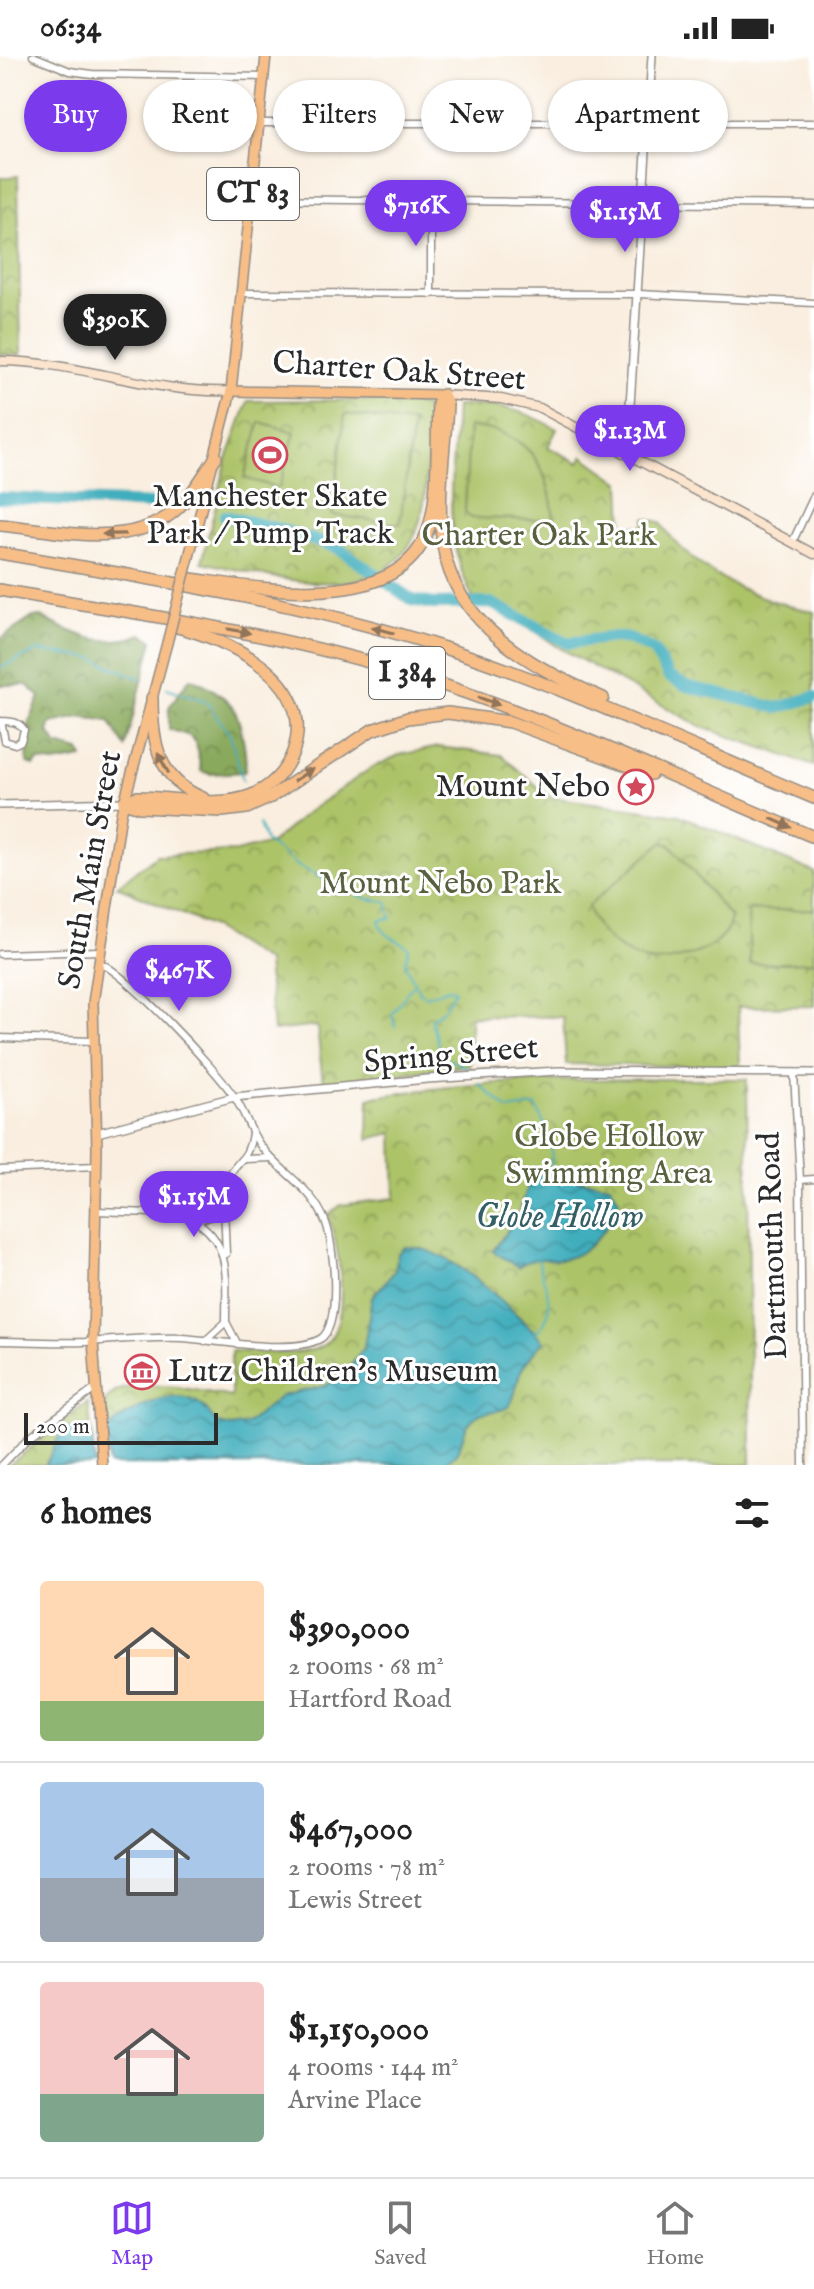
<!DOCTYPE html>
<html lang="en">
<head>
<meta charset="utf-8">
<style>
	:root { --surface:#fff; --page:#f6f6f6; --text:#222; --muted:#767676; --line:#e0e0e0; --accent:#7c3aed }
	body { margin:0; font-family:"IM FELL English",serif; background:var(--page); color:var(--text); height:100vh; display:flex; flex-direction:column; font-size:30px; white-space:nowrap }
	* { box-sizing:border-box; margin:0 }
	p { font-size:26px; color:var(--muted) }
	.icon { flex:none; width:44px; height:44px; fill:none; stroke:currentColor; stroke-width:2; stroke-linecap:round; stroke-linejoin:round }
	.map { position:relative; height:1409px; overflow:hidden }
	.side { display:flex; flex-direction:column; background:var(--surface); flex:1 }
	.side>* { flex:none }
	.top-card { position:absolute; left:24px; top:24px; width:766px; height:72px; display:flex; gap:16px }
	.scale { position:absolute; left:24px; bottom:20px; width:194px; box-sizing:border-box; padding-left:8px; border:4px solid #2b2b2b; border-top:0; font-size:22px; line-height:28px; white-space:nowrap; color:#2b2b2b; -webkit-text-stroke:6px #fff; paint-order:stroke }
	.price { position:absolute; translate:-50% -68px; padding:0 18px; border-radius:28px; background:var(--accent); color:#fff; font-size:26px; line-height:52px; filter:drop-shadow(0 2px 4px #0008) }
	.price::after { content:''; position:absolute; left:50%; top:48px; width:24px; height:18px; margin-left:-12px; background:inherit; clip-path:polygon(0 0,100% 0,50% 100%) }
	.price.on { background:#222; color:#fff }
	ul { padding:0; list-style:none }
	li { display:flex; align-items:center; gap:24px; height:200px; padding:0 40px }
	li+li { border-top:2px solid var(--line) }
	li span { display:grid; place-items:center; flex:none; width:224px; height:160px; border-radius:8px; color:#555 }
	li>.icon { margin-inline-start:auto }
	span .icon { width:96px; height:96px; fill:#fffc; stroke-width:1 }
	li b { font-size:34px }
	h2 { display:flex; justify-content:space-between; align-items:center; height:96px; padding:0 40px; font-size:34px }
	.tag { padding:0 28px; border-radius:36px; background:var(--surface); box-shadow:0 2px 6px #0004; font-size:28px; line-height:72px }
	.tag.on { background:var(--accent); color:#fff }
	.status { display:flex; justify-content:space-between; align-items:center; height:56px; padding:0 40px; background:var(--surface); direction:ltr }
	.status svg { height:22px; fill:currentColor }
	.menu { display:flex; justify-content:space-around; align-items:center; height:112px; border-top:2px solid var(--line); background:var(--surface); font-size:22px; color:var(--muted) }
	.menu a { display:grid; justify-items:center; gap:4px }
	.menu .on { color:var(--accent) }
	.map>svg:first-child { display:block }
	.forest { fill:url(#forest-crowns); stroke:#5a6a44; stroke-width:2 }
	.park { fill:url(#park-crowns); stroke:#6c774a; stroke-width:2 }
	.garden { fill:#acc368; stroke:#6c774a; stroke-width:2 }
	.water { fill:url(#water-waves); stroke:#366c74; stroke-width:2 }
	.lines { fill:none; stroke-linecap:round; stroke-linejoin:round }
	.stream { stroke:#40aebd; stroke-width:2 }
	.river { stroke:#40aebd; stroke-width:12 }
	.minor-casing { stroke:#928c85; stroke-width:9 }
	.tertiary-casing { stroke:#928c85; stroke-width:10 }
	.secondary-casing { stroke:#928c85; stroke-width:11 }
	.primary-casing { stroke:#928c85; stroke-width:12 }
	.motorway-casing { stroke:#928c85; stroke-width:14 }
	.minor { stroke:#fff; stroke-width:6 }
	.tertiary { stroke:#fff; stroke-width:7 }
	.secondary { stroke:#fce5cf; stroke-width:8 }
	.primary { stroke:#f7be88; stroke-width:9 }
	.motorway { stroke:#f7be88; stroke-width:11 }
	.primary-bridge-casing { stroke:#928c85; stroke-width:12; stroke-linecap:butt }
	.primary-bridge { stroke:#f7be88; stroke-width:9 }
	.oneway { fill:#91745a }
	.labels { text-anchor:middle; dominant-baseline:central; stroke-width:6; stroke-linejoin:round; paint-order:stroke }
	.shield { fill:#fff; stroke:#6b6b6b; stroke-width:2 }
	.shield-label { font-size:30px; font-weight:bold; fill:#2b2b2b }
	.street-label { font-size:32px; fill:#2b2b2b; stroke:#fff }
	.poi-label { font-size:32px; fill:#2b2b2b; stroke:#fff }
	.park-label { font-size:32px; fill:#586040; stroke:#fff }
	.water-label { font-size:34px; font-style:italic; fill:#335f65; stroke:#fff }
</style>
</head>
<body>
<div class="status"><b>06:34</b><svg viewBox="0 0 49 12"><path d="M0 12V9h3v3zM5 12V6h3v6zM10 12V3h3v9zM15 12V0h3v12zM26 1h20v11H26zM47 4h2v5h-2z"/></svg></div>
<div class="map">
<svg width="814" height="1409" viewBox="0 0 814 1409">
	<defs>
		<pattern id="forest-crowns" width="20" height="18" patternUnits="userSpaceOnUse" patternTransform="scale(2)"><rect width="20" height="18" fill="#89a95c"/><path d="M2 6a3 3 0 1 1 6 0M12 15a3 3 0 1 1 6 0" fill="none" stroke="#708a4c"/></pattern>
		<pattern id="park-crowns" width="20" height="18" patternUnits="userSpaceOnUse" patternTransform="scale(2)"><rect width="20" height="18" fill="#acc368"/><path d="M2 6a3 3 0 1 1 6 0M12 15a3 3 0 1 1 6 0" fill="none" stroke="#8c9f56"/></pattern>
		<pattern id="water-waves" width="16" height="10" patternUnits="userSpaceOnUse" patternTransform="scale(2)"><rect width="16" height="10" fill="#40aebd"/><path d="M0 5q4-4 8 0t8 0" fill="none" stroke="#368e9a"/></pattern>
	</defs>
	<rect width="100%" height="100%" fill="#fff"/>
	<filter id="ink" filterUnits="userSpaceOnUse"><feTurbulence type="fractalNoise" baseFrequency=".0125" numOctaves="2"/><feDisplacementMap in="SourceGraphic" scale="16" xChannelSelector="R" yChannelSelector="G"/><feConvolveMatrix kernelMatrix="1 2 1 2 8 2 1 2 1" color-interpolation-filters="sRGB"/></filter>
	<filter id="wash" filterUnits="userSpaceOnUse"><feTurbulence type="fractalNoise" baseFrequency=".006" numOctaves="4" result="noise"/><feDisplacementMap in="SourceGraphic" scale="32" xChannelSelector="R" yChannelSelector="G"/><feGaussianBlur stdDeviation="1.8" result="paint"/><feColorMatrix in="noise" values="0 0 0 0 0 0 0 0 0 0 0 0 0 0 0 0 0 1.4 0 .05"/><feComposite in="paint" operator="in"/></filter>
	<g filter="url(#wash)">
		<rect width="100%" height="100%" fill="#f9eedf"/>
		<g class="forest">
			<path d="M 33,561 L 41,561 C 75,579 105,593 142,578 L 153,584 L 125,691 L 109,665 L 80,661 L 51,667 L 48,675 L 57,689 L 80,695 L 83,702 L 54,707 L 38,705 L 34,710 L 27,707 L 29,667 L 40,641 L 27,629 L 0,629 L 0,583 Z"/>
			<path d="M 190,622 C 203,626 229,642 235,655 C 241,667 249,706 244,716 L 210,718 L 201,715 L 196,687 L 190,680 L 169,673 L 169,651 Z"/>
		</g>
		<g class="park">
			<polygon points="18,120 21,299 0,299 0,122"/>
			<path d="M 353,344 L 409,346 L 426,351 C 432,374 427,401 426,425 C 420,565 295,526 202,506 L 227,403 L 248,345 Z"/>
			<path d="M 456,350 C 499,348 520,352 557,373 L 548,391 L 579,407 L 583,400 L 621,427 L 623,470 L 644,470 L 645,462 L 660,466 C 695,519 755,543 814,556 L 814,710 L 700,670 L 558,591 L 503,553 L 475,546 C 440,480 453,421 456,350 Z"/>
			<polygon points="439,691 501,699 550,741 679,759 814,816 814,950 738,951 740,1011 566,1008 563,961 470,960 470,1009 323,1028 317,970 273,975 267,906 210,870 117,830 157,799 236,796 271,787 309,755 371,712 399,699"/>
			<path d="M 747,1023 L 751,1409 L 109,1409 L 104,1348 C 118,1315 203,1335 231,1341 L 231,1295 C 256,1295 294,1301 318,1292 C 355,1277 339,1189 328,1159 L 341,1149 L 395,1142 L 393,1077 L 368,1083 L 369,1042 C 494,1020 620,1023 747,1023 Z"/>
			<polygon points="88,1346 95,1409 9,1409"/>
		</g>
		<g class="garden">
			<polygon points="345,358 413,367 400,468 332,459"/>
			<polygon points="260,366 295,376 279,432 244,422"/>
			<path d="M 469,371 C 528,374 549,409 554,464 L 471,462 L 465,456 Z"/>
			<path d="M 661,787 L 670,788 L 731,862 C 727,893 679,905 654,906 C 626,902 594,878 588,850 Z"/>
			<polygon points="814,853 814,906 750,908 748,855"/>
		</g>
		<g class="water">
			<path d="M 532,1117 L 610,1129 L 619,1144 C 612,1168 587,1202 560,1203 C 543,1204 532,1200 518,1211 L 493,1195 L 520,1156 Z"/>
			<path d="M 405,1191 C 449,1188 513,1255 544,1285 C 536,1294 527,1303 521,1315 C 516,1325 516,1343 509,1350 C 499,1359 484,1352 474,1362 C 455,1379 470,1398 437,1409 L 109,1409 L 106,1374 C 128,1356 172,1327 201,1349 C 208,1354 211,1362 218,1368 L 231,1371 L 247,1368 L 281,1340 L 325,1330 L 346,1316 L 364,1291 L 372,1241 L 395,1215 L 398,1197 Z"/>
			<path d="M 79,1371 L 92,1376 L 95,1409 L 45,1409 C 56,1392 55,1372 79,1371 Z"/>
		</g>
		<g class="lines">
			<g class="stream">
				<polyline points="0,612 37,595 92,602 141,623"/>
				<polyline points="167,632 206,645 230,679 243,724"/>
				<path d="M 259,768 L 265,785 L 298,810 L 364,842 L 387,846 L 391,862 L 379,864 C 383,883 397,881 409,892 L 405,907 L 419,936 L 426,940 L 449,932 L 455,934 L 444,953 L 431,963 L 441,1000 L 464,1010 L 468,1015"/>
				<polyline points="395,971 392,958 413,928"/>
				<polyline points="479,1028 508,1054 536,1050 552,1086 551,1120"/>
				<path d="M 536,1276 C 561,1255 543,1227 537,1201"/>
			</g>
			<g class="river">
				<polyline points="0,442 156,448"/>
				<polyline points="225,460 276,472 338,492 412,544 433,548 491,547 568,587 615,581 630,583 654,595 669,621 686,630 778,652 814,641"/>
			</g>
		</g>
	</g>
	<g filter="url(#ink)">
		<g class="lines">
			<g class="minor-casing">
				<g id="minor">
					<polyline points="33,0 70,15 92,18 265,21"/>
					<polyline points="260,67 814,67"/>
					<polyline points="253,143 814,149"/>
					<polyline points="431,146 431,238"/>
					<polyline points="242,237 639,238 814,247"/>
					<polyline points="792,487 814,440"/>
					<path d="M 0,665 L 1,665 C 11,666 19,665 24,674 L 21,685 L 15,688 L 5,685 L 1,665"/>
					<polyline points="0,898 99,895"/>
					<polyline points="0,982 92,985"/>
					<polyline points="794,1017 800,1124 803,1409"/>
					<polyline points="245,1103 271,1102"/>
					<polyline points="0,1114 97,1110"/>
					<polyline points="800,1124 814,1123"/>
					<polyline points="224,1150 226,1198"/>
					<path d="M 96,1155 L 181,1158 C 233,1178 226,1220 226,1266 L 205,1285"/>
					<path d="M 194,1163 C 230,1163 219,1142 229,1120 C 239,1101 248,1105 252,1077"/>
					<polyline points="226,1266 237,1287"/>
					<path d="M 0,1285 C 28,1285 57,1287 85,1286 C 117,1284 149,1281 182,1282 C 214,1284 292,1299 320,1283 C 342,1271 334,1189 326,1167 C 311,1129 282,1119 260,1089 C 250,1075 245,1057 235,1042 C 217,1014 125,916 98,906"/>
					<polyline points="2,1409 29,1381 95,1333"/>
				</g>
			</g>
			<g class="tertiary-casing">
				<g id="tertiary">
					<polyline points="627,397 652,0"/>
					<polyline points="0,749 124,746"/>
					<polyline points="97,1077 234,1041 427,1023 558,1015 814,1017"/>
				</g>
			</g>
			<g class="secondary-casing">
				<g id="secondary">
					<path d="M 0,305 C 79,305 150,338 231,335"/>
					<polyline points="443,339 501,343 540,352 814,498"/>
				</g>
			</g>
			<g class="primary-casing">
				<g id="primary">
					<polyline points="231,335 443,339"/>
					<polyline points="188,505 231,335 266,0"/>
					<polyline points="102,1409 93,1285 97,1093 93,947 121,758 167,587"/>
				</g>
			</g>
			<g class="motorway-casing">
				<g id="motorway">
					<path d="M 443,339 L 447,349 C 445,394 436,444 443,489 C 455,570 535,613 603,642"/>
					<path d="M 0,469 C 57,474 133,496 179,451 C 194,437 204,418 216,401"/>
					<path d="M 0,497 C 147,522 295,545 438,590 C 567,631 689,690 814,742"/>
					<path d="M 191,523 C 259,532 402,561 429,471 C 440,433 436,387 438,348 L 443,339"/>
					<path d="M 0,534 C 129,557 260,574 386,611 C 534,654 672,722 814,781"/>
					<path d="M 152,642 C 152,686 158,724 203,742"/>
					<polyline points="124,746 140,751 222,755 247,752 271,741 372,674 408,662 448,657 510,666 651,718"/>
					<path d="M 124,746 L 137,741 C 173,741 217,753 252,739 C 271,731 286,715 293,696 C 318,624 228,583 173,570"/>
				</g>
			</g>
			<use href="#minor" class="minor"/>
			<use href="#tertiary" class="tertiary"/>
			<use href="#secondary" class="secondary"/>
			<use href="#primary" class="primary"/>
			<use href="#motorway" class="motorway"/>
			<g class="primary-bridge-casing">
				<polyline id="primary-bridge" points="167,587 188,505"/>
			</g>
			<use href="#primary-bridge" class="primary-bridge"/>
		</g>
		<defs><path id="oneway-solid" d="M-6-.8H1V-3.2L6.5 0L1 3.2V.8H-6Z" transform="scale(2)"/></defs>
		<g class="oneway">
			<use href="#oneway-solid" transform="translate(114 478) rotate(179)"/>
			<use href="#oneway-solid" transform="translate(383 574) rotate(-164)"/>
			<use href="#oneway-solid" transform="translate(239 575) rotate(11)"/>
			<use href="#oneway-solid" transform="translate(489 645) rotate(20)"/>
			<use href="#oneway-solid" transform="translate(163 707) rotate(-119)"/>
			<use href="#oneway-solid" transform="translate(303 719) rotate(-34)"/>
			<use href="#oneway-solid" transform="translate(781 767) rotate(24)"/>
		</g>
	</g>
	<defs>
		<g id="stadium-ring" transform="scale(1.8)"><circle r="9.5" fill="#fff" stroke="#d1495b" stroke-width="1.5"/><path d="M0-5a6.5 5 0 1 0 0 10a6.5 5 0 1 0 0-10ZM-3.5-1.8h7v3.6h-7Z" fill="#d1495b"/></g>
		<g id="sight-ring" transform="scale(1.8)"><circle r="9.5" fill="#fff" stroke="#d1495b" stroke-width="1.5"/><path d="M0-6L1.8-2.2L6-1.7L2.9 1.2L3.7 5.4L0 3.3L-3.7 5.4L-2.9 1.2L-6-1.7L-1.8-2.2Z" fill="#d1495b"/></g>
		<g id="museum-ring" transform="scale(1.8)"><circle r="9.5" fill="#fff" stroke="#d1495b" stroke-width="1.5"/><path d="M0-6L6-3V-2H-6V-3ZM-5-1h2V3h-2ZM-1-1h2V3h-2ZM3-1h2V3H3ZM-6 4H6V6H-6Z" fill="#d1495b"/></g>
	</defs>
	<g fill-rule="evenodd">
		<use href="#stadium-ring" x="270" y="399"/>
		<use href="#sight-ring" x="636" y="731"/>
		<use href="#museum-ring" x="142" y="1316"/>
	</g>
	<g class="labels">
		<g class="shield">
			<rect x="207" y="112" width="92" height="52" rx="6"/>
			<rect x="369" y="591" width="76" height="52" rx="6"/>
		</g>
		<g class="shield-label">
			<text x="253" y="138">CT 83</text>
			<text x="407" y="617">I 384</text>
		</g>
		<g class="street-label">
			<text transform="translate(399 316) rotate(4)">Charter Oak Street</text>
			<text transform="translate(91 814) rotate(-80)">South Main Street</text>
			<text transform="translate(451 1000) rotate(-5)">Spring Street</text>
			<text transform="translate(774 1190) rotate(-92)">Dartmouth Road</text>
		</g>
		<g class="poi-label">
			<text x="270" y="441">Manchester Skate<tspan x="270" dy="37">Park / Pump Track</tspan></text>
			<text x="610" y="731" text-anchor="end">Mount Nebo</text>
			<text x="168" y="1316" text-anchor="start">Lutz Children's Museum</text>
		</g>
		<g class="park-label">
			<text x="539" y="480">Charter Oak Park</text>
			<text x="440" y="828">Mount Nebo Park</text>
			<text x="609" y="1081">Globe Hollow<tspan x="609" dy="37">Swimming Area</tspan></text>
		</g>
		<g class="water-label">
			<text x="559" y="1161">Globe Hollow</text>
		</g>
	</g>
</svg>
<div class="scale">200 m</div>
<b class="price" style="left:416px;top:192px">$716K</b>
<b class="price" style="left:625px;top:198px">$1.15M</b>
<b class="price on" style="left:115px;top:306px">$390K</b>
<b class="price" style="left:630px;top:417px">$1.13M</b>
<b class="price" style="left:179px;top:957px">$467K</b>
<b class="price" style="left:194px;top:1183px">$1.15M</b>
<div class="top-card">
<a class="tag on">Buy</a>
<a class="tag">Rent</a>
<a class="tag">Filters</a>
<a class="tag">New</a>
<a class="tag">Apartment</a>
</div>
</div>
<section class="side">
<h2>6 homes<svg class="icon" aria-label="filters" viewBox="0 0 24 24"><path d="M4 7h16M4 17h16"/><circle cx="9" cy="7" r="2"/><circle cx="15" cy="17" r="2"/></svg></h2>
<ul>
<li><span style="background:linear-gradient(#ffd9b3 75%,#8fb573 0)"><svg class="icon" aria-label="home" viewBox="0 0 24 24"><path d="M3 11l9-7 9 7M6 9v11h12V9"/></svg></span><div><b>$390,000</b><p>2 rooms · 68 m²</p><p>Hartford Road</p></div></li>
<li><span style="background:linear-gradient(#a9c7e8 60%,#9aa5b1 0)"><svg class="icon" aria-label="home" viewBox="0 0 24 24"><path d="M3 11l9-7 9 7M6 9v11h12V9"/></svg></span><div><b>$467,000</b><p>2 rooms · 78 m²</p><p>Lewis Street</p></div></li>
<li><span style="background:linear-gradient(#f6c9c9 70%,#7fa58c 0)"><svg class="icon" aria-label="home" viewBox="0 0 24 24"><path d="M3 11l9-7 9 7M6 9v11h12V9"/></svg></span><div><b>$1,150,000</b><p>4 rooms · 144 m²</p><p>Arvine Place</p></div></li>
</ul>
</section>
<nav class="menu">
<a class="on"><svg class="icon" aria-label="map" viewBox="0 0 24 24"><path d="M3 6l6-2 6 2 6-2v14l-6 2-6-2-6 2zM9 4v14M15 6v14"/></svg>Map</a>
<a><svg class="icon" aria-label="saved" viewBox="0 0 24 24"><path d="M7 4h10v16l-5-4-5 4z"/></svg>Saved</a>
<a><svg class="icon" aria-label="home" viewBox="0 0 24 24"><path d="M3 11l9-7 9 7M6 9v11h12V9"/></svg>Home</a>
</nav>
</body>
</html>
